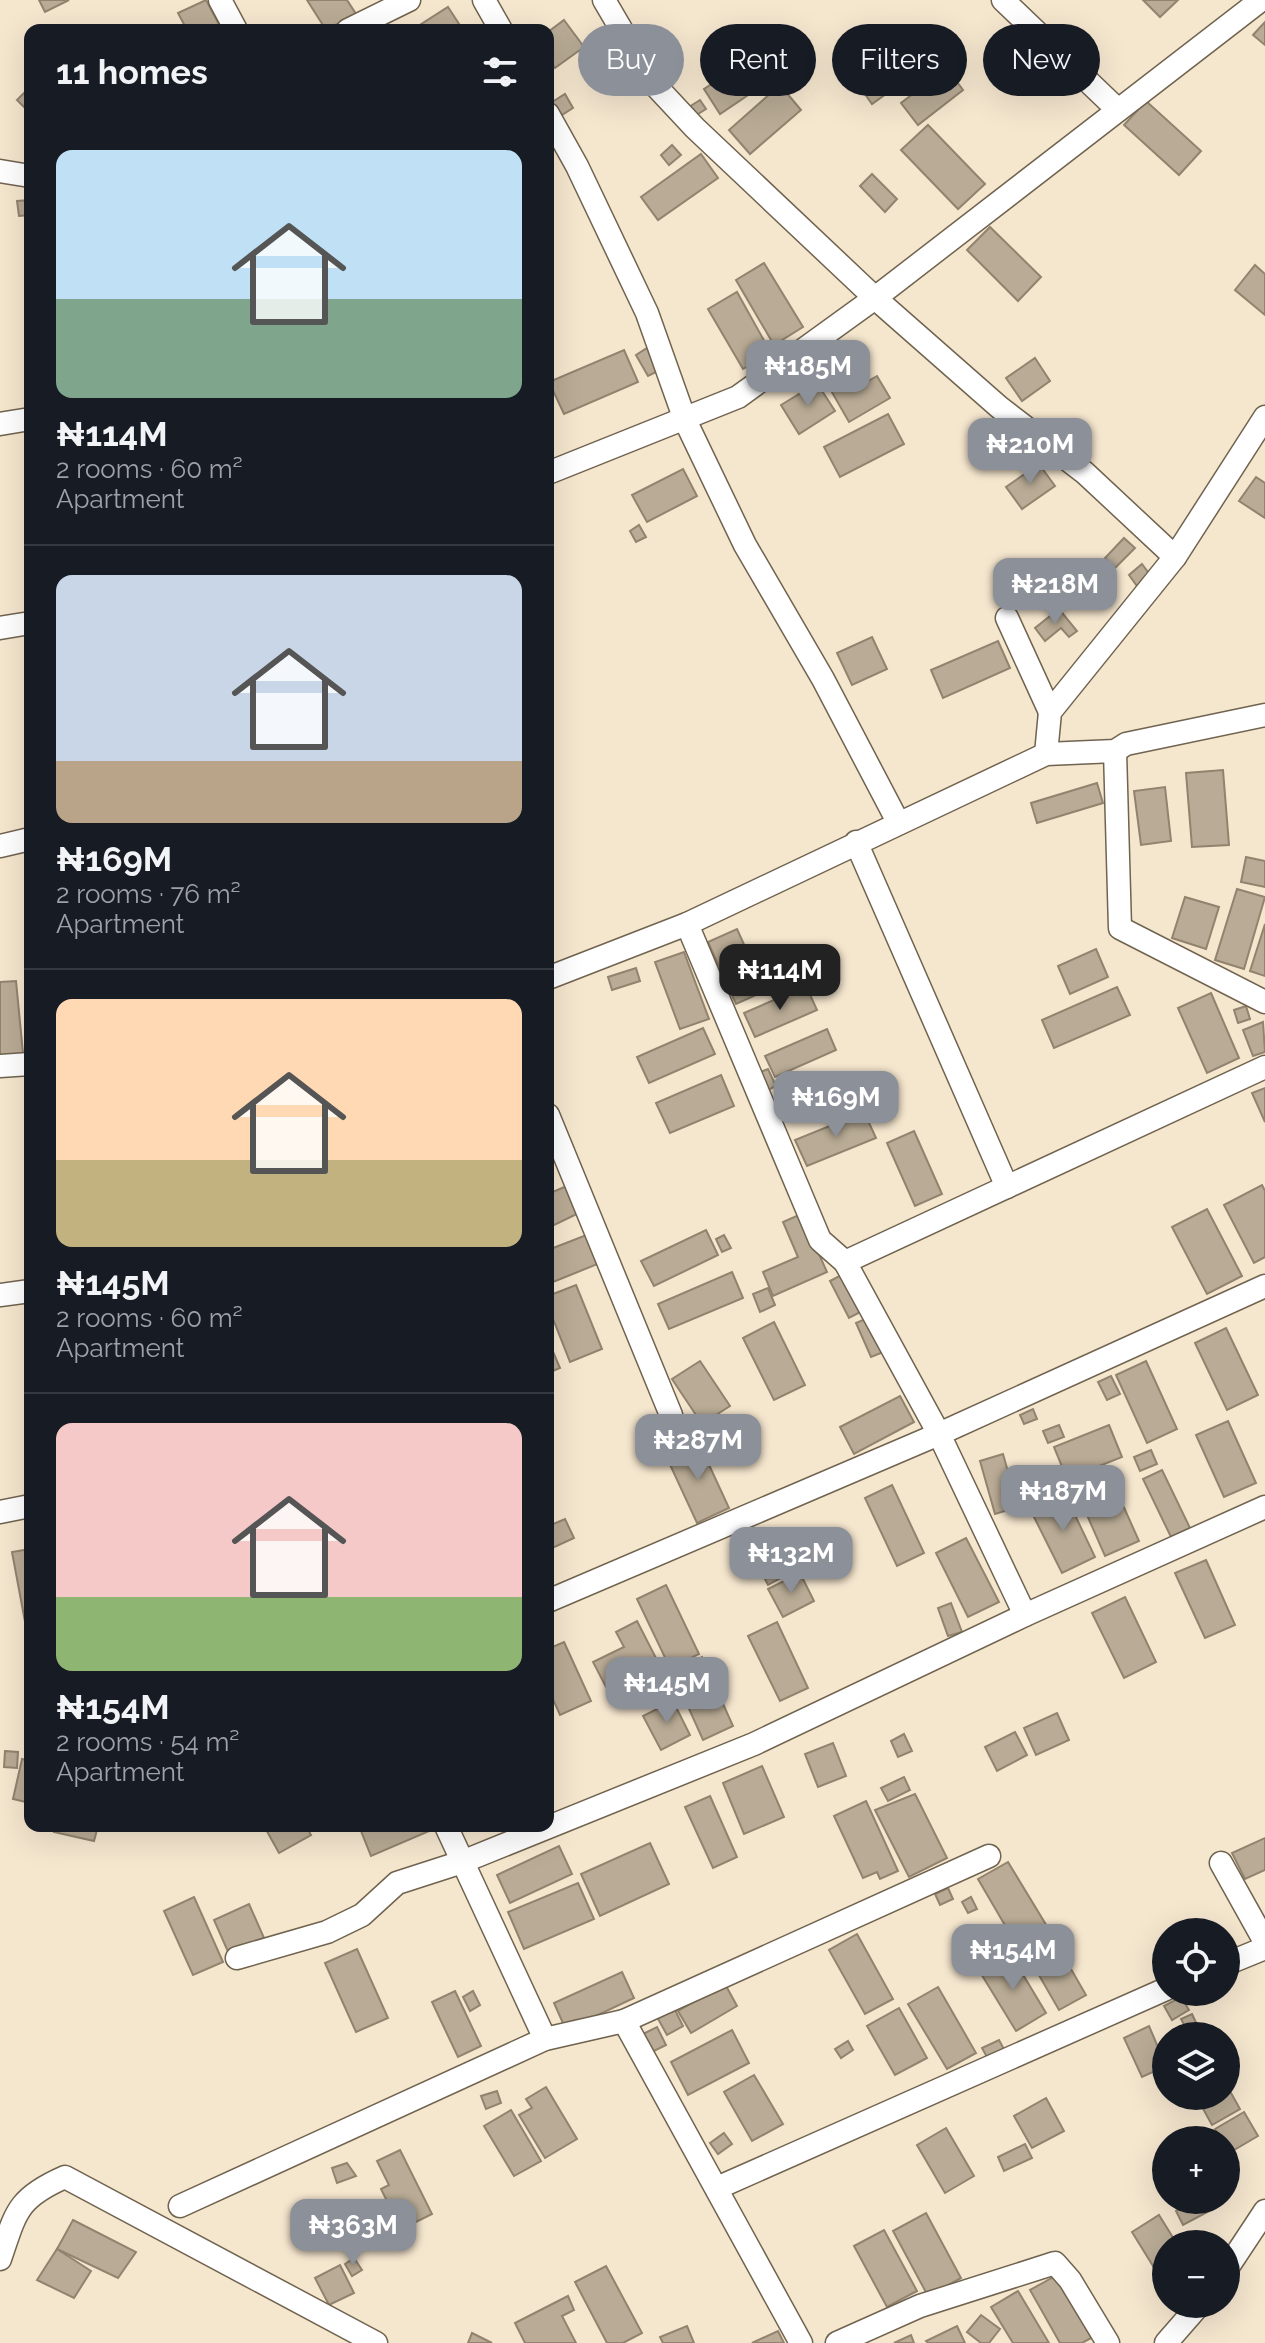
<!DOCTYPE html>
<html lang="en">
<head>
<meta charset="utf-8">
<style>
	:root { --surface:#171b24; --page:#20242c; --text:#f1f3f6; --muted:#9ea1a6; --line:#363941; --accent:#8c9099 }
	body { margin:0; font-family:Raleway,sans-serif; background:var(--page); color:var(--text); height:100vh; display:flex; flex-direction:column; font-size:30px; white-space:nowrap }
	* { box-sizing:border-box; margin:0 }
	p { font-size:26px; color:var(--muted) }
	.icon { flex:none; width:44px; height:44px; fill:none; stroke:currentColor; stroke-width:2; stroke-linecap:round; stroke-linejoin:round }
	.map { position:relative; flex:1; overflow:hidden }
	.details { position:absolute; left:24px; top:24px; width:530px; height:1808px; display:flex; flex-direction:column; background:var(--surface); border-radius:16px; box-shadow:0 8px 32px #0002 }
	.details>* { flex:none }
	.guide { position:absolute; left:578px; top:24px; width:566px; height:72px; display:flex; gap:16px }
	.tools { position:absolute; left:1152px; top:1918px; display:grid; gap:16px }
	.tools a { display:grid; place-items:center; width:88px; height:88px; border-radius:50%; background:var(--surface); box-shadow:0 8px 32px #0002; font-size:40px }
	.price { position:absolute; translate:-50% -68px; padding:0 18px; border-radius:16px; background:var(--accent); color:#fff; font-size:26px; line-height:52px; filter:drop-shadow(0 2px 4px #0008) }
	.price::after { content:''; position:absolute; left:50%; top:48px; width:24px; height:18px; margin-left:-12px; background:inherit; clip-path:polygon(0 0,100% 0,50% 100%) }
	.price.selected { background:#222; color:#fff }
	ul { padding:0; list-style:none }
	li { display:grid; align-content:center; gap:16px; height:424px; padding:0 32px }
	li+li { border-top:2px solid var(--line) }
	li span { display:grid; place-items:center; height:248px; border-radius:16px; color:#555 }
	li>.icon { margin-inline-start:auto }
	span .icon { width:144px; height:144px; fill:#fffc; stroke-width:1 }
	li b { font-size:34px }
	h2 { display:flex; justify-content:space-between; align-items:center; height:96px; padding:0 32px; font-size:34px }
	.tag { padding:0 28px; border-radius:36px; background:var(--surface); box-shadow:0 8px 32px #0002; font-size:28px; line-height:72px }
	.tag.selected { background:var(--accent); color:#fff }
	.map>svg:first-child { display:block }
	.building { fill:#b9ab95; stroke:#91836e; stroke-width:2 }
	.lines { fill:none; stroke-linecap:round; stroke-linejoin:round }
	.minor-casing { stroke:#70634f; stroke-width:25 }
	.minor { stroke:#fff; stroke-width:22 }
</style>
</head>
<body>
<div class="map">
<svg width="1265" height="2343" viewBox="0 0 1265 2343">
	<rect width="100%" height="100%" fill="#f5e6ce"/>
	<g class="building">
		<polygon points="39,0 69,0 45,12"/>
		<polygon points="206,0 222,30 187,30 178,13"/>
		<polygon points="307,0 347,0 356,14 326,30"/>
		<polygon points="1143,0 1178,0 1160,17"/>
		<polygon points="448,7 463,30 412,30"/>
		<polygon points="564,20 584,47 555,68 548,60 548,32"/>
		<polygon points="1265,22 1265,45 1253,35"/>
		<polygon points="917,36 933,60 872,104 855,80"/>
		<polygon points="752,57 769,81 720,114 704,89"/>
		<polygon points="947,68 963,90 918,125 901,103"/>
		<polygon points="780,85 801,110 750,154 729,130"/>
		<polygon points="30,87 30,113 17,100"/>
		<polygon points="565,94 573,108 557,118 549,104"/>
		<polygon points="700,100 706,109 695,116 689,107"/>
		<polygon points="1146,101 1201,151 1179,175 1124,125"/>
		<polygon points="928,125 985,184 958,209 901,150"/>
		<polygon points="672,145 681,155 669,165 661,155"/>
		<polygon points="701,154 718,178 658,220 641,197"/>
		<polygon points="872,174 897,199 885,212 860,186"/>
		<polygon points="30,200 30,215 19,216 17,201"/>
		<polygon points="990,227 1041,277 1018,301 967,250"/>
		<polygon points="764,263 803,327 774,345 736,280"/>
		<polygon points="1255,265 1265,274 1265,315 1235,290"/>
		<polygon points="737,292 771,353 743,369 708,309"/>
		<polygon points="839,344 863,384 877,376 890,398 849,422 813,359"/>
		<polygon points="647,348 660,370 648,376 636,355"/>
		<polygon points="624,350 638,382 564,414 549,382"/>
		<polygon points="1035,358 1050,381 1022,401 1006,378"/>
		<polygon points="817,383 835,411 799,434 781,405"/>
		<polygon points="888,414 904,444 840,477 824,447"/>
		<polygon points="1039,464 1055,486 1022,509 1006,487"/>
		<polygon points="683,469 697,496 647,522 632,495"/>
		<polygon points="1256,477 1265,483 1265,518 1239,501"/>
		<polygon points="639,525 646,537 636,542 630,531"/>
		<polygon points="1124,538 1135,548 1115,568 1105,558"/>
		<polygon points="1142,564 1151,576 1137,586 1129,575"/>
		<polygon points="1059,609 1077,631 1069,637 1061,628 1045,641 1035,628"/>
		<polygon points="872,637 887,669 852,685 837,653"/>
		<polygon points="998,641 1010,668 943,698 931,670"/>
		<polygon points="1223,770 1229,845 1192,847 1186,773"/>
		<polygon points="1097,783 1103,803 1037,823 1031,803"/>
		<polygon points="1165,787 1171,841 1141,845 1134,791"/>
		<polygon points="1246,857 1265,861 1265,887 1241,882"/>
		<polygon points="1237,889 1265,897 1244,969 1215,960"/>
		<polygon points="1185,897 1219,907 1206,949 1172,938"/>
		<polygon points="1265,924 1265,976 1250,971"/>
		<polygon points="737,929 765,991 736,1004 708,942"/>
		<polygon points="1096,949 1108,977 1070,994 1058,966"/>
		<polygon points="684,952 709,1019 680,1029 655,962"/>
		<polygon points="636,968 640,981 612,990 608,977"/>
		<polygon points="16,981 23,1053 0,1056 0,982"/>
		<polygon points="806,986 817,1010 755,1037 744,1013"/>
		<polygon points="1117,987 1130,1015 1054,1048 1042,1020"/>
		<polygon points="1211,993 1239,1058 1207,1073 1178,1008"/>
		<polygon points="1246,1006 1250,1019 1238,1023 1234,1010"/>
		<polygon points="1263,1022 1265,1052 1253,1056 1243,1030"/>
		<polygon points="703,1028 715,1054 649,1083 637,1057"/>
		<polygon points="827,1029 836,1050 775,1077 765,1056"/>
		<polygon points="768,1069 776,1086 766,1091 758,1073"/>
		<polygon points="721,1075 734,1106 670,1133 656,1103"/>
		<polygon points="1265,1088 1265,1122 1252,1093"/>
		<polygon points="864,1112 876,1138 807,1166 795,1140"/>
		<polygon points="914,1131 942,1194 915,1206 887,1143"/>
		<polygon points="569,1185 581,1212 548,1228 548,1194"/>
		<polygon points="1262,1185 1265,1191 1265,1257 1254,1263 1224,1205"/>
		<polygon points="1207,1209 1242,1276 1207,1294 1172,1227"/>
		<polygon points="801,1214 827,1272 773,1296 763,1272 798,1257 783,1222"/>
		<polygon points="706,1230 718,1255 654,1286 641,1261"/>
		<polygon points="589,1234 600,1263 548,1284 548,1250"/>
		<polygon points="724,1235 731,1248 722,1252 716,1239"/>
		<polygon points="732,1272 743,1298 669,1329 658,1304"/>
		<polygon points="847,1272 866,1309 849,1318 830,1281"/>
		<polygon points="576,1285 602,1349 570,1362 548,1306 548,1296"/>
		<polygon points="768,1288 775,1305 760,1312 753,1294"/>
		<polygon points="870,1317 886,1351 871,1357 856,1323"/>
		<polygon points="774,1322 805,1385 774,1400 743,1338"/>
		<polygon points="1226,1328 1258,1395 1227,1410 1195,1343"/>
		<polygon points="548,1340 560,1368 548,1373"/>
		<polygon points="700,1361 730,1406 702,1424 672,1379"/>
		<polygon points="1146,1361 1177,1429 1147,1443 1116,1375"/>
		<polygon points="1111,1376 1120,1394 1107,1400 1098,1382"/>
		<polygon points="900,1396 914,1422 854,1454 840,1427"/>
		<polygon points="1033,1409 1037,1419 1024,1424 1020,1415"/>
		<polygon points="1228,1421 1256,1483 1224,1497 1196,1435"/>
		<polygon points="1059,1425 1064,1437 1048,1443 1043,1431"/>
		<polygon points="1109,1425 1122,1457 1067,1479 1054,1447"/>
		<polygon points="698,1441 729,1508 697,1523 666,1456"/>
		<polygon points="1151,1450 1157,1464 1140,1471 1134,1457"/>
		<polygon points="1003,1454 1018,1507 995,1514 980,1461"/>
		<polygon points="1162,1470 1190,1528 1171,1537 1143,1479"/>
		<polygon points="1109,1474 1139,1541 1105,1556 1076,1490"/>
		<polygon points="892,1485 924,1553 897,1566 865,1498"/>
		<polygon points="1064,1492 1095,1557 1062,1573 1030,1509"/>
		<polygon points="548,1519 551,1525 565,1519 574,1538 548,1550"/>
		<polygon points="779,1536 797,1569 768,1585 751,1552"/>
		<polygon points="966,1538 999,1602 968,1617 936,1553"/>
		<polygon points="30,1549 30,1627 26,1627 12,1552"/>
		<polygon points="1206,1560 1235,1625 1205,1638 1175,1573"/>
		<polygon points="800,1573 814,1601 783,1617 768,1589"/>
		<polygon points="666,1585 699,1654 670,1668 637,1599"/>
		<polygon points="1125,1597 1156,1662 1124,1678 1092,1613"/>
		<polygon points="951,1603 962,1632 948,1636 938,1608"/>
		<polygon points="637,1621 658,1662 606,1687 593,1662 624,1647 616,1632"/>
		<polygon points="777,1622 808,1688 780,1701 748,1636"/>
		<polygon points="564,1642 591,1701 560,1715 548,1688 548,1649"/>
		<polygon points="702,1657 733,1726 703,1740 672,1671"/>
		<polygon points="673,1701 690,1735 661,1750 643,1716"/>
		<polygon points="27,1706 30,1706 30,1724 26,1724"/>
		<polygon points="1057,1713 1069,1740 1036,1755 1024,1728"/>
		<polygon points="1015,1732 1027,1755 997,1771 985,1747"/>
		<polygon points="904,1734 912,1751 898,1757 891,1741"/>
		<polygon points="833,1743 846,1776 818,1787 805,1754"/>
		<polygon points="5,1751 18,1752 17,1768 4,1767"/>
		<polygon points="22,1759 30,1761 30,1803 13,1799"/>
		<polygon points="762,1766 784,1817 744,1834 723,1783"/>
		<polygon points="904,1777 910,1790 888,1801 881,1788"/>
		<polygon points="915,1794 947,1858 909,1877 875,1810"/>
		<polygon points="710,1796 737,1857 713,1868 685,1807"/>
		<polygon points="866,1801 898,1871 880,1879 877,1872 863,1878 834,1816"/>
		<polygon points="56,1826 98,1826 94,1841 54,1832"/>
		<polygon points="264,1826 306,1826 311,1835 279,1853"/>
		<polygon points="359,1826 433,1826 434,1829 371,1856"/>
		<polygon points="1265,1838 1265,1870 1245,1879 1232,1853"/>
		<polygon points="650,1843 669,1884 600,1916 581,1874"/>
		<polygon points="559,1846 572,1874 510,1903 497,1875"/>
		<polygon points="1008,1862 1048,1928 1017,1946 978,1879"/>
		<polygon points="578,1883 594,1919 524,1949 508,1912"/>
		<polygon points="948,1888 953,1899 940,1905 935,1894"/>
		<polygon points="194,1897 223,1962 193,1975 164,1911"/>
		<polygon points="971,1897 977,1909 968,1913 962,1902"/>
		<polygon points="249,1904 264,1938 229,1954 214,1920"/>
		<polygon points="857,1934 893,1999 865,2014 829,1950"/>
		<polygon points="1052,1936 1086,1995 1059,2010 1025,1951"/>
		<polygon points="357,1949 388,2018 356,2032 325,1963"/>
		<polygon points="1010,1953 1046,2013 1016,2031 980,1972"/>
		<polygon points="622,1972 634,1998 566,2030 554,2003"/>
		<polygon points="725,1984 737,2006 691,2033 678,2011"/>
		<polygon points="938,1987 976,2053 947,2069 908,2004"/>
		<polygon points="455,1991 481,2046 458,2057 432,2002"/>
		<polygon points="473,1991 480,2005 470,2011 463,1997"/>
		<polygon points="1181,1997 1189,2010 1172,2020 1164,2006"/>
		<polygon points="674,2008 683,2026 667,2035 657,2017"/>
		<polygon points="899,2008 927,2058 895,2075 867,2026"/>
		<polygon points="1192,2014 1199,2029 1189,2034 1181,2019"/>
		<polygon points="1149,2026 1166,2066 1142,2077 1124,2038"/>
		<polygon points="657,2027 666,2045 652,2052 643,2034"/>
		<polygon points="732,2030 749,2063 688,2095 671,2062"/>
		<polygon points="999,2040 1005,2051 988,2059 982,2048"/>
		<polygon points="848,2041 853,2050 841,2058 835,2049"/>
		<polygon points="754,2075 783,2124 752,2141 724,2092"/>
		<polygon points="1226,2084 1240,2109 1212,2125 1196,2096 1226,2096"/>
		<polygon points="546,2087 577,2139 545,2158 519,2115 532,2108 526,2099"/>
		<polygon points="497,2091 501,2103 486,2109 481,2096"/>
		<polygon points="1046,2098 1064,2131 1032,2148 1014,2116"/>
		<polygon points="511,2110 541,2161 514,2176 484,2126"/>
		<polygon points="1244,2112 1258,2136 1229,2153 1226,2140 1222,2140 1215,2129"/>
		<polygon points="946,2128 974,2176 945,2193 917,2145"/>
		<polygon points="724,2133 732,2144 718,2154 710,2143"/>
		<polygon points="1025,2144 1032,2158 1004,2171 998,2157"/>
		<polygon points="400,2150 432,2214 394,2233 384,2212 391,2209 381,2189 389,2185 377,2161"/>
		<polygon points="347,2163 356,2176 337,2183 332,2168"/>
		<polygon points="1197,2200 1208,2200 1213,2209 1183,2225 1176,2211"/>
		<polygon points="926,2213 961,2278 928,2296 893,2231"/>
		<polygon points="1159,2215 1177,2244 1166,2244 1166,2287 1132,2232"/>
		<polygon points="73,2220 136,2252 118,2278 57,2249"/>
		<polygon points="884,2230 917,2291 887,2307 854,2246"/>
		<polygon points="57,2249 91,2271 74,2298 37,2280"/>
		<polygon points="354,2258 362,2270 352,2276 345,2264"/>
		<polygon points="340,2265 354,2293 329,2305 315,2278"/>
		<polygon points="606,2266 642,2333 623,2343 607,2343 575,2282"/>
		<polygon points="1057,2275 1093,2337 1082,2343 1060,2343 1030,2290"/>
		<polygon points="1018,2291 1049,2343 1013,2343 991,2307"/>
		<polygon points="568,2296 574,2310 562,2316 576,2343 525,2343 515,2323"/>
		<polygon points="981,2315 1000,2329 989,2343 981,2343 967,2332"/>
		<polygon points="687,2326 694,2343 663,2343 660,2337"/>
		<polygon points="957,2326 965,2343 928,2343 926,2341"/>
		<polygon points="778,2331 784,2343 752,2343"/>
		<polygon points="472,2333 492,2343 468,2343"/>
		<polygon points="911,2335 914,2343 894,2343"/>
	</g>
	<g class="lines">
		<g class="minor-casing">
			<g id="minor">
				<polyline points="220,0 236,30"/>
				<polyline points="484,0 501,30"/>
				<polyline points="604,0 652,82 695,128 875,298 999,407 1085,473 1175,557"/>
				<polyline points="1003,0 1118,110"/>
				<polyline points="348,30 409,0"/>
				<polyline points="548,114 577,166 647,313 685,420 745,545 823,679 898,822"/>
				<polyline points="0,171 30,176"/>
				<polyline points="0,424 30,419"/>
				<polyline points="548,473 738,397 875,298 1261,0"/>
				<polyline points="1007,618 1050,712"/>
				<polyline points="0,628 30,623"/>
				<polyline points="1115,751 1120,928 1265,1002"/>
				<polyline points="1046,754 1050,712 1175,557 1265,417"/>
				<polyline points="856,842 1007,1187"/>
				<polyline points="0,846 30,839"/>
				<polyline points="687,924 820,1240 845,1262 1265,1067"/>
				<polyline points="548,978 687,924 1046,754 1115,751 1126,744 1265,715"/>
				<polyline points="0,1066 30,1064"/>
				<polyline points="548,1115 671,1415"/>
				<polyline points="845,1262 939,1434 1025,1615"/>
				<polyline points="0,1295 30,1291"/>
				<polyline points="0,1512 30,1506"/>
				<polyline points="548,1601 939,1434 1265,1286"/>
				<polyline points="446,1826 545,2039"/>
				<polyline points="1221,1863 1265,1942"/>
				<polyline points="237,1958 327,1932 362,1915 397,1883 462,1862 754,1744 1025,1615 1265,1507"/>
				<polyline points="1226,1964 1265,1948"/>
				<polyline points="624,2021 989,1856"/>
				<polyline points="717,2188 1166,1989"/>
				<polyline points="180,2206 545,2039 624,2021 801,2343"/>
				<path d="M 0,2259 C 16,2212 17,2198 65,2177 L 376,2343"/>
				<polyline points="1226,2270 1265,2211"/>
				<polyline points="837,2343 920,2306 1055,2263 1070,2280 1108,2343"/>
				<polyline points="1166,2343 1200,2304"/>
			</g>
		</g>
		<use href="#minor" class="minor"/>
	</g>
</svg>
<div class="tools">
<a><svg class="icon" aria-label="locate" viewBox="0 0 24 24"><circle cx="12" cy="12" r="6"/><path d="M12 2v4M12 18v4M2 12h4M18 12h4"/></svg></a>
<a><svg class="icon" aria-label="layers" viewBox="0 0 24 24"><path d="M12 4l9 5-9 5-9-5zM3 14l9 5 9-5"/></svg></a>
<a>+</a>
<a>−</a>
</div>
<b class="price" style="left:808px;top:408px">₦185M</b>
<b class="price" style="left:1030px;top:486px">₦210M</b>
<b class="price" style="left:1055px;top:626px">₦218M</b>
<b class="price selected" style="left:780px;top:1012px">₦114M</b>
<b class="price" style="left:836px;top:1139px">₦169M</b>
<b class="price" style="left:698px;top:1482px">₦287M</b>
<b class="price" style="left:1063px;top:1533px">₦187M</b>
<b class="price" style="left:791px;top:1595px">₦132M</b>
<b class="price" style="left:667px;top:1725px">₦145M</b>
<b class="price" style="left:1013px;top:1992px">₦154M</b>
<b class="price" style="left:353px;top:2267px">₦363M</b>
<div class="guide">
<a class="tag selected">Buy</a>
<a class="tag">Rent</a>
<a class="tag">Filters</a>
<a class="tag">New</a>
</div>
<section class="details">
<h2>11 homes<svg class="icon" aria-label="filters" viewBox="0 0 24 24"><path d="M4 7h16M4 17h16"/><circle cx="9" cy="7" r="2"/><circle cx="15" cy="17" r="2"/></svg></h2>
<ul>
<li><span style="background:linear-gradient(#bfe0f5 60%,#7fa58c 0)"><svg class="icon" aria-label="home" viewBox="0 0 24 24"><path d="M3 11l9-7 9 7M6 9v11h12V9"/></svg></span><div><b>₦114M</b><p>2 rooms · 60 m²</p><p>Apartment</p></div></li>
<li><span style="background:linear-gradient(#c9d6e8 75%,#b9a48a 0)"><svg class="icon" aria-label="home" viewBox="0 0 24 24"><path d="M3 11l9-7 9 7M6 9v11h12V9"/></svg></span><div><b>₦169M</b><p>2 rooms · 76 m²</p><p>Apartment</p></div></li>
<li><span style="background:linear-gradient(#ffd9b3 65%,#c2b280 0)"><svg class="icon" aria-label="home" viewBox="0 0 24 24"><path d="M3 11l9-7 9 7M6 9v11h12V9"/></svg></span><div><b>₦145M</b><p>2 rooms · 60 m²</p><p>Apartment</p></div></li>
<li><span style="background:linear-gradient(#f6c9c9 70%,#8fb573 0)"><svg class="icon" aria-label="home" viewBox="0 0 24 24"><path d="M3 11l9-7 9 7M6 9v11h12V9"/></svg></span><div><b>₦154M</b><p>2 rooms · 54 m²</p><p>Apartment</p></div></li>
</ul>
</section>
</div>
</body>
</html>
